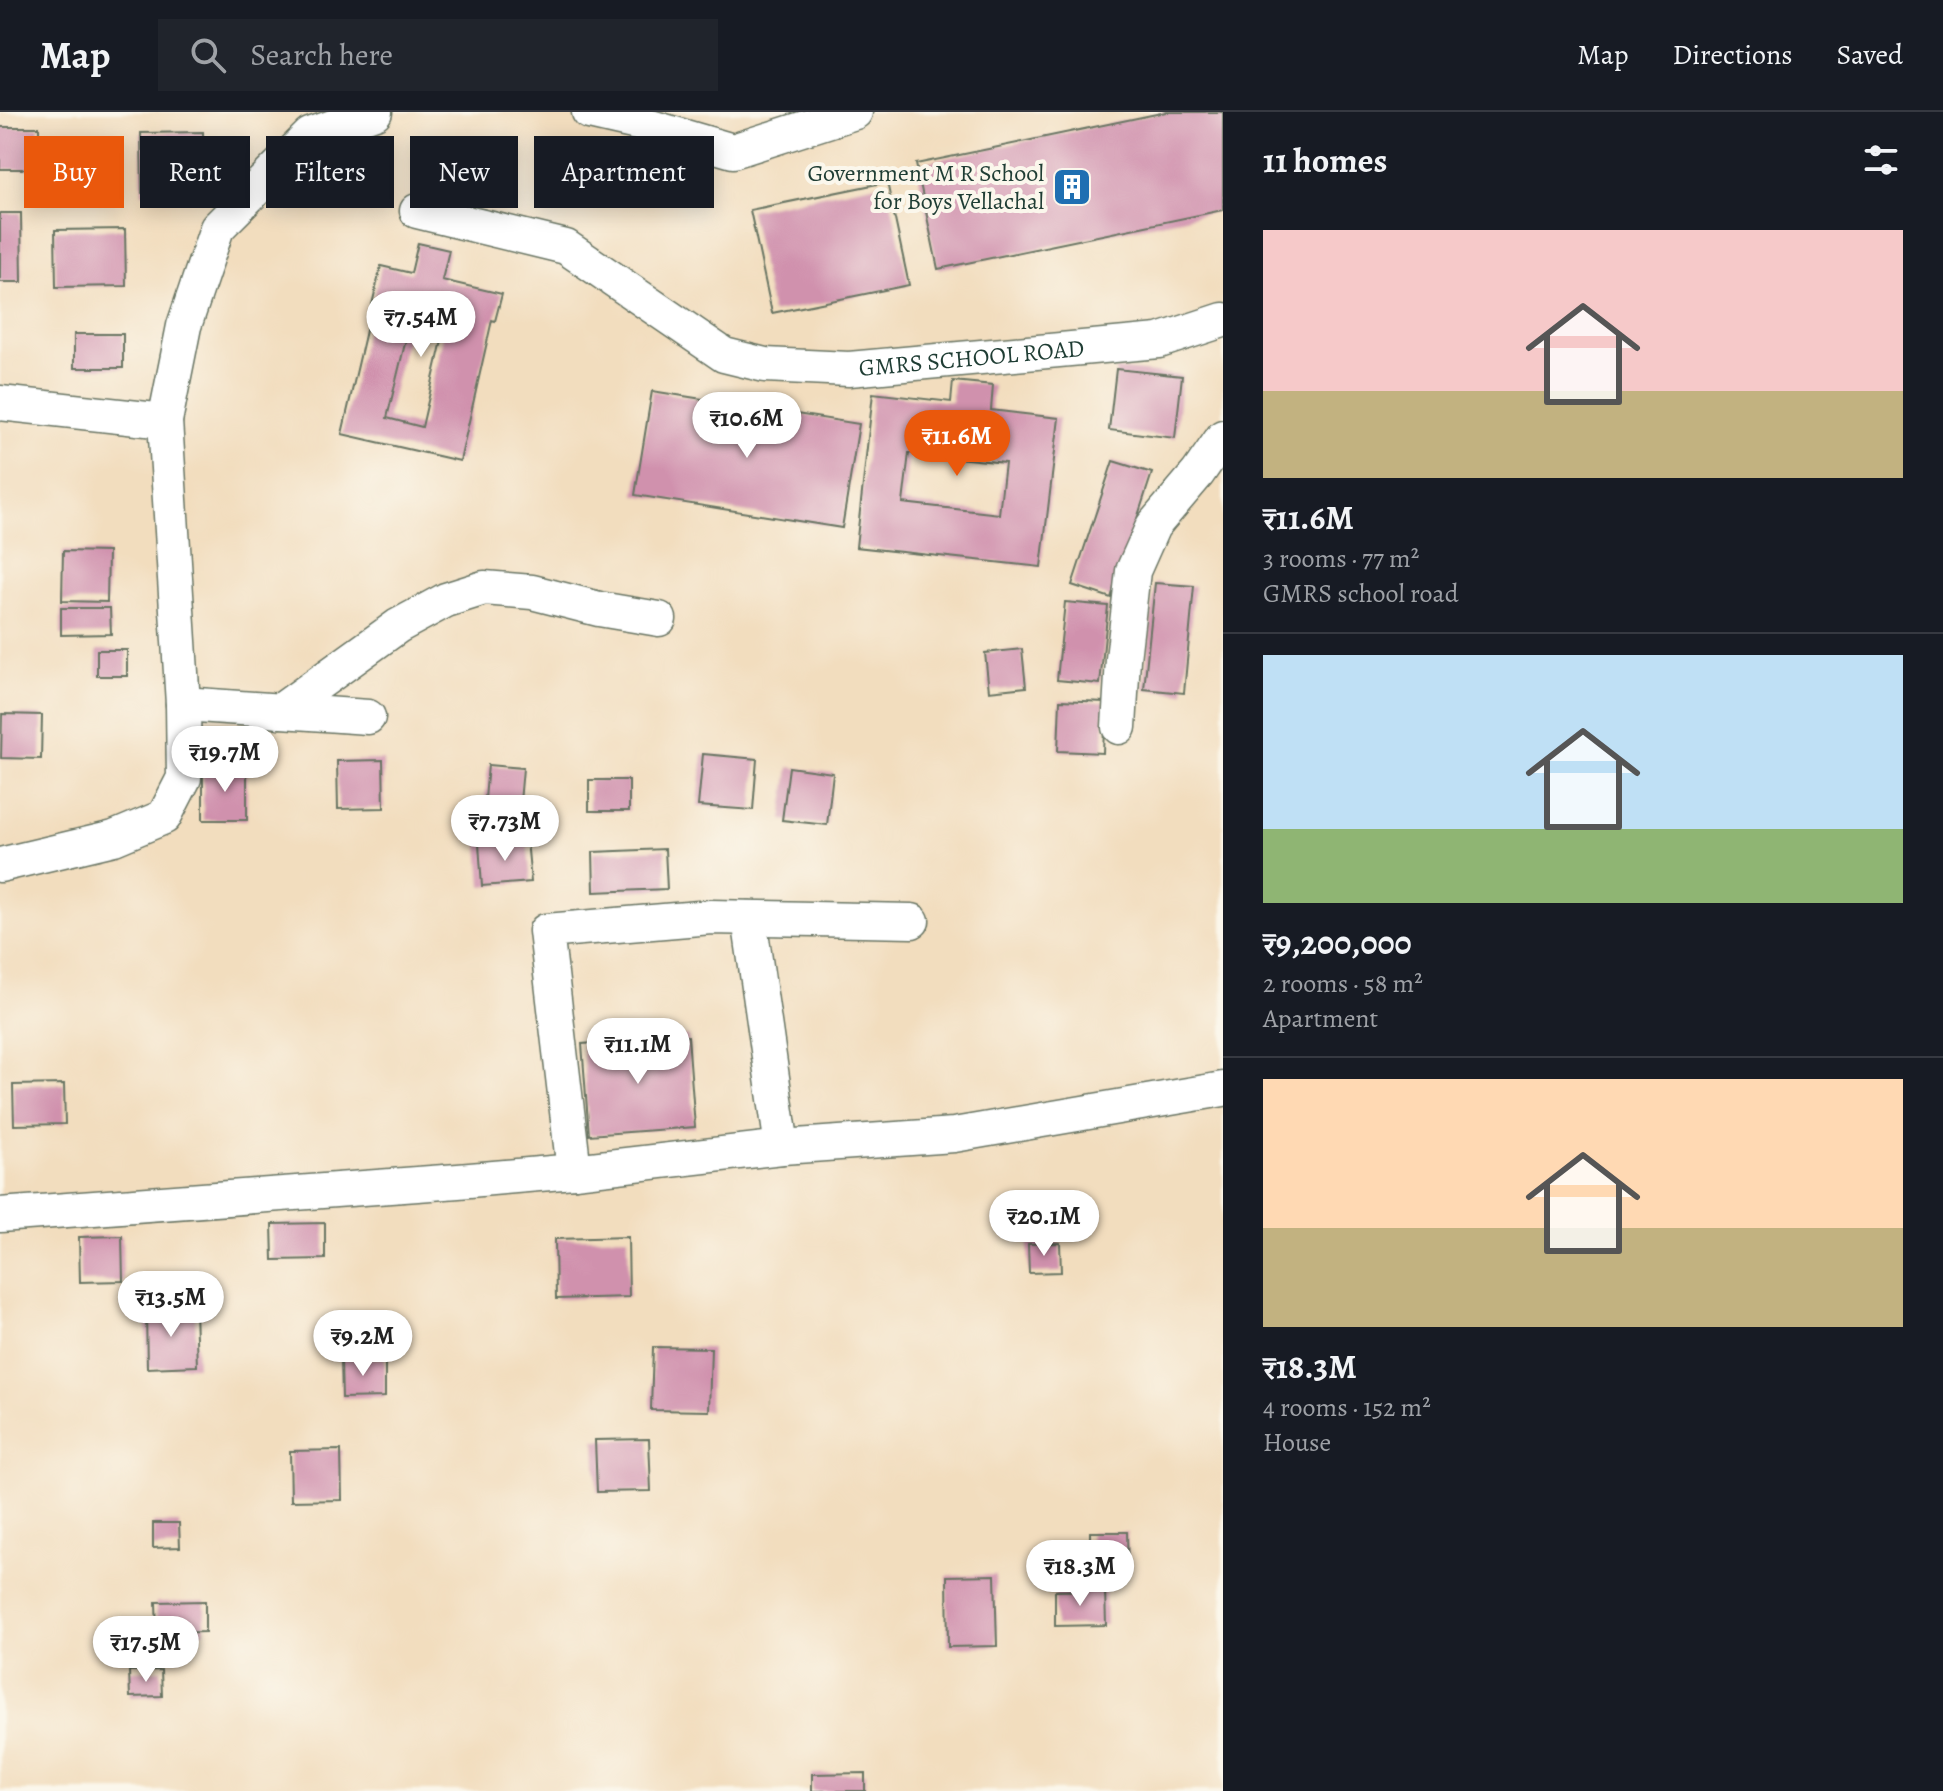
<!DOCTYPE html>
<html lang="en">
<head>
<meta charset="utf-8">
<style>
	:root { --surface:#171b24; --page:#20242c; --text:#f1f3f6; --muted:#9ea1a6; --line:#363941; --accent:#ea580c }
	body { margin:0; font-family:Alegreya,serif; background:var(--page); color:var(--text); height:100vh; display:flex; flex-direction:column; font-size:30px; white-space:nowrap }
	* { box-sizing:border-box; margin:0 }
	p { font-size:26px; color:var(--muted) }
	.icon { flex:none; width:44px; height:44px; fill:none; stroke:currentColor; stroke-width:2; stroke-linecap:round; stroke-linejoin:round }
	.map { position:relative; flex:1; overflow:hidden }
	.side { display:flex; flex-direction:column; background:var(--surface); width:720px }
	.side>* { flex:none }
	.banner { position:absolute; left:24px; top:24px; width:760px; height:72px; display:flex; gap:16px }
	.price { position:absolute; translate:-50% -68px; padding:0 18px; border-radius:28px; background:#fff; color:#222; font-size:26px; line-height:52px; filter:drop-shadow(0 2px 4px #0008) }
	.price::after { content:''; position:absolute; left:50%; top:48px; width:24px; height:18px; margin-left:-12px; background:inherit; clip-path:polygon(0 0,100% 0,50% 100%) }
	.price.current { background:var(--accent); color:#fff }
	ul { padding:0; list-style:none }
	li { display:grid; align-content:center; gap:16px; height:424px; padding:0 40px }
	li+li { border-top:2px solid var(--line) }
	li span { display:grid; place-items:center; height:248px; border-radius:0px; color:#555 }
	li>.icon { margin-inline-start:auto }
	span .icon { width:144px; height:144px; fill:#fffc; stroke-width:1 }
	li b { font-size:34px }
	h2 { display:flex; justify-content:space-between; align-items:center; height:96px; padding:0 40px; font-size:34px }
	.chip { padding:0 28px; border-radius:0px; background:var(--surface); box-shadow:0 4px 20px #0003; font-size:28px; line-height:72px }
	.chip.current { background:var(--accent); color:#fff }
	header { display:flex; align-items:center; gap:48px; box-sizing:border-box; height:112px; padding:0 40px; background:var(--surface); border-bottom:2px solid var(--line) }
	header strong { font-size:38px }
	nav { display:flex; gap:44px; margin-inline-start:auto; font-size:28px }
	.search { width:560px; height:72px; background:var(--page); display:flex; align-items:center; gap:20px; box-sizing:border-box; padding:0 28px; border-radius:0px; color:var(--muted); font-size:30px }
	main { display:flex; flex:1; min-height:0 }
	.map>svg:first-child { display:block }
	.building { fill:#d091ad; fill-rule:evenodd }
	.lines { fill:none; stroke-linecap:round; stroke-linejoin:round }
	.minor-casing { stroke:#697564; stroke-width:37 }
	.minor { stroke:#fff; stroke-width:34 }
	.labels { text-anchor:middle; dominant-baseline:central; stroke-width:8; stroke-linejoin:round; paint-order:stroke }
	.poi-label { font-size:24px; fill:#1f3d34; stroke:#fbf7ec; text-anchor:end }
	.street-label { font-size:24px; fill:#1f3d34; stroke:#fbf7ec }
</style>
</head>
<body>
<header>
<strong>Map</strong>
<div class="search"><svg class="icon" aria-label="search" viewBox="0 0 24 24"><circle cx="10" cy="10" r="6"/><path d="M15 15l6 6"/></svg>Search here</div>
<nav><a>Map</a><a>Directions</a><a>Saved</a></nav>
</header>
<main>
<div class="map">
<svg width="1223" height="1679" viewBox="0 0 1223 1679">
	<rect width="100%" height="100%" fill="#fbf7ec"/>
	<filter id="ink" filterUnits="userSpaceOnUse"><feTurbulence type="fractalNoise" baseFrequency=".0125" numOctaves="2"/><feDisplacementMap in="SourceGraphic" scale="16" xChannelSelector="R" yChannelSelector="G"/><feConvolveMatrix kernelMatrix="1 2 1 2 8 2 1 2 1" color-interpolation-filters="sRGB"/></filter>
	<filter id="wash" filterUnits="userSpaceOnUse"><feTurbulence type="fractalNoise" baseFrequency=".006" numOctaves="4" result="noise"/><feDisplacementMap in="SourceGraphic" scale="32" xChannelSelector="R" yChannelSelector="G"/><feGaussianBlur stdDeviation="1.8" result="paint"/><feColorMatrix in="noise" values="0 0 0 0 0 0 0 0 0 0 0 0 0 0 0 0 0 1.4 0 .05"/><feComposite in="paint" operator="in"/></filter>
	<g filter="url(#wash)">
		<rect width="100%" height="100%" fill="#f2ddbe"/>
		<g id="blocks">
			<g class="building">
				<polygon points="1166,0 1223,0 1223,98 938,157 916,52"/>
				<rect x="0" y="15" width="39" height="42"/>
				<polygon points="203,20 204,79 142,81 141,21"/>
				<polygon points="887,70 909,173 772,201 750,98"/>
				<polygon points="0,101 21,101 22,170 0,170"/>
				<polygon points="125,117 126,174 56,175 55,118"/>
				<path d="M 418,131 L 449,138 L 442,168 L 502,182 L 495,209 L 492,208 L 460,349 L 342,322 L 381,154 L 411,161 ZM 415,190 L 449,198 L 422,315 L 387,306 Z"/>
				<rect x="74" y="222" width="49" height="34"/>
				<polygon points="1116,257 1182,264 1175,326 1109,318"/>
				<path d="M 953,269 L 993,273 L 991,298 L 1059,306 L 1041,455 L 856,435 L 873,281 L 951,290 ZM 909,341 L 1005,351 L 999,402 L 903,391 Z"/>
				<polygon points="652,279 859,312 842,416 635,383"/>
				<polygon points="1113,349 1152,361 1111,486 1072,473"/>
				<polygon points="63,439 108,440 107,490 62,489"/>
				<polygon points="1155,471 1194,474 1184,581 1144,577"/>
				<polygon points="1065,490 1108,494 1100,572 1057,568"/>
				<polygon points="61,496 110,496 111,522 61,523"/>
				<polygon points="1022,537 1026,575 989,579 985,541"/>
				<rect x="97" y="538" width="30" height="26"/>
				<polygon points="1060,588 1105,590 1103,641 1058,639"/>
				<polygon points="2,602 42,603 41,647 1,646"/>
				<polygon points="703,642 757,647 753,698 698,694"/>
				<polygon points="383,648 384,696 338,697 337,649"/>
				<polygon points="488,653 523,656 520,690 485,687"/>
				<polygon points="789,655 833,661 827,713 782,708"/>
				<rect x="203" y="657" width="44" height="51"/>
				<rect x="589" y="668" width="40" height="31"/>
				<polygon points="527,728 531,770 482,774 479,732"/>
				<polygon points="665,737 667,777 594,780 593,740"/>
				<polygon points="688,924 695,1015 589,1023 582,932"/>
				<polygon points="64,972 65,1012 14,1013 13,973"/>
				<polygon points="325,1111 325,1147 273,1148 272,1112"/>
				<polygon points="122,1124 123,1169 80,1170 79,1125"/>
				<polygon points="628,1125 629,1185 556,1187 555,1127"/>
				<polygon points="1060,1131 1061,1160 1029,1161 1028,1132"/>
				<polygon points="195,1199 197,1254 147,1256 146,1200"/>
				<polygon points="653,1235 711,1236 709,1299 651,1298"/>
				<polygon points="385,1246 385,1285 342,1286 341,1247"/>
				<polygon points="649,1327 651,1379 597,1380 595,1328"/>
				<polygon points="341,1338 342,1388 291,1389 290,1339"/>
				<polygon points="153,1411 179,1411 180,1435 153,1436"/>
				<polygon points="1090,1420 1127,1420 1128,1458 1090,1459"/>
				<polygon points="995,1463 997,1534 948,1535 947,1464"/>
				<polygon points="1105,1478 1106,1513 1055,1514 1055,1479"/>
				<polygon points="205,1489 205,1520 157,1521 156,1490"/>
				<polygon points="161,1558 162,1584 130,1585 129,1559"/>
				<polygon points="865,1661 865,1679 812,1679 812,1662"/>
			</g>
		</g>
	</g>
	<g filter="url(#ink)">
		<use href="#blocks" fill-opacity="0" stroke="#697564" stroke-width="2"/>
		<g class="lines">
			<g class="minor-casing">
				<g id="minor">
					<polyline points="589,0 637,11 733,39 855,0"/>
					<path id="s1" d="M 417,99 L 566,135 L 724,243 L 765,253 L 849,257 L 1159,229 L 1223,208"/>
					<polyline points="0,291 165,309"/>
					<polyline points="183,592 368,605"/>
					<polyline points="280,599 398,514 446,488 484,476 532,480 599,497 659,507"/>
					<polyline points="1119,615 1123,547 1133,459 1153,414 1198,361 1223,325"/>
					<polyline points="0,753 114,726 164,705 184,666 183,592 165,309 184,214 217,116 310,23 375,0"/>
					<polyline points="749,806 782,1035"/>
					<polyline points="574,1059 546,819 711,805 912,809"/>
					<polyline points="0,1103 458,1069 574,1059 782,1035 954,1023 1223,977"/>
				</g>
			</g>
			<use href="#minor" class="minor"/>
		</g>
	</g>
	<defs>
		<g id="building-square" transform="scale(2)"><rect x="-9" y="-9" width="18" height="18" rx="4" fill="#1f6fb2" stroke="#fbf7ec"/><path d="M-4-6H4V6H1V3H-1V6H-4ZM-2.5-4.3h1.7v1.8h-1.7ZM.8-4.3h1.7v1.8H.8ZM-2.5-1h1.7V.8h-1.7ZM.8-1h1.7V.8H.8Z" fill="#fff"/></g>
	</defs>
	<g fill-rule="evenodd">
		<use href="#building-square" x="1072" y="75"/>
	</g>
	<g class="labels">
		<g class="poi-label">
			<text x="1044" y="61">Government M R School<tspan x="1044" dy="28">for Boys Vellachal</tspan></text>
		</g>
		<g class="street-label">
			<text stroke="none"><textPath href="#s1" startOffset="594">GMRS SCHOOL ROAD</textPath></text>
		</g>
	</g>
</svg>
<b class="price" style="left:421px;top:247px">₹7.54M</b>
<b class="price" style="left:747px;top:348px">₹10.6M</b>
<b class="price current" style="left:957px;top:366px">₹11.6M</b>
<b class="price" style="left:225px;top:682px">₹19.7M</b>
<b class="price" style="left:505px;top:751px">₹7.73M</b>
<b class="price" style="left:638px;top:974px">₹11.1M</b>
<b class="price" style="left:1044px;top:1146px">₹20.1M</b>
<b class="price" style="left:171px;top:1227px">₹13.5M</b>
<b class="price" style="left:363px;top:1266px">₹9.2M</b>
<b class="price" style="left:1080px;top:1496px">₹18.3M</b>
<b class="price" style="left:146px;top:1572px">₹17.5M</b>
<div class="banner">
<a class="chip current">Buy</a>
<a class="chip">Rent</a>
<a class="chip">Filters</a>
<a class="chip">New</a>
<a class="chip">Apartment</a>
</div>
</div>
<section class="side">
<h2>11 homes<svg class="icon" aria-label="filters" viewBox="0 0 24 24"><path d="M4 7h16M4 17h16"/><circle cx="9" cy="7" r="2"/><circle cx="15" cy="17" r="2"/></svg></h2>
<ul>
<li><span style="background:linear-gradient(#f6c9c9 65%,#c2b280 0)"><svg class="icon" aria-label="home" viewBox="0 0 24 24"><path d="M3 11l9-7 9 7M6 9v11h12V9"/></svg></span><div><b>₹11.6M</b><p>3 rooms · 77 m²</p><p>GMRS school road</p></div></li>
<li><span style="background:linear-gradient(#bfe0f5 70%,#8fb573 0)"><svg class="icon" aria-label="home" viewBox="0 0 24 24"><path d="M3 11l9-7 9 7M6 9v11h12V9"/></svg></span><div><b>₹9,200,000</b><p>2 rooms · 58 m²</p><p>Apartment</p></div></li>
<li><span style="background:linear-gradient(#ffd9b3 60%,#c2b280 0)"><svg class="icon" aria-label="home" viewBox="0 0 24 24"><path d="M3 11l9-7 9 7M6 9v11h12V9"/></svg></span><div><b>₹18.3M</b><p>4 rooms · 152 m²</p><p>House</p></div></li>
</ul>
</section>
</main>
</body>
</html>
